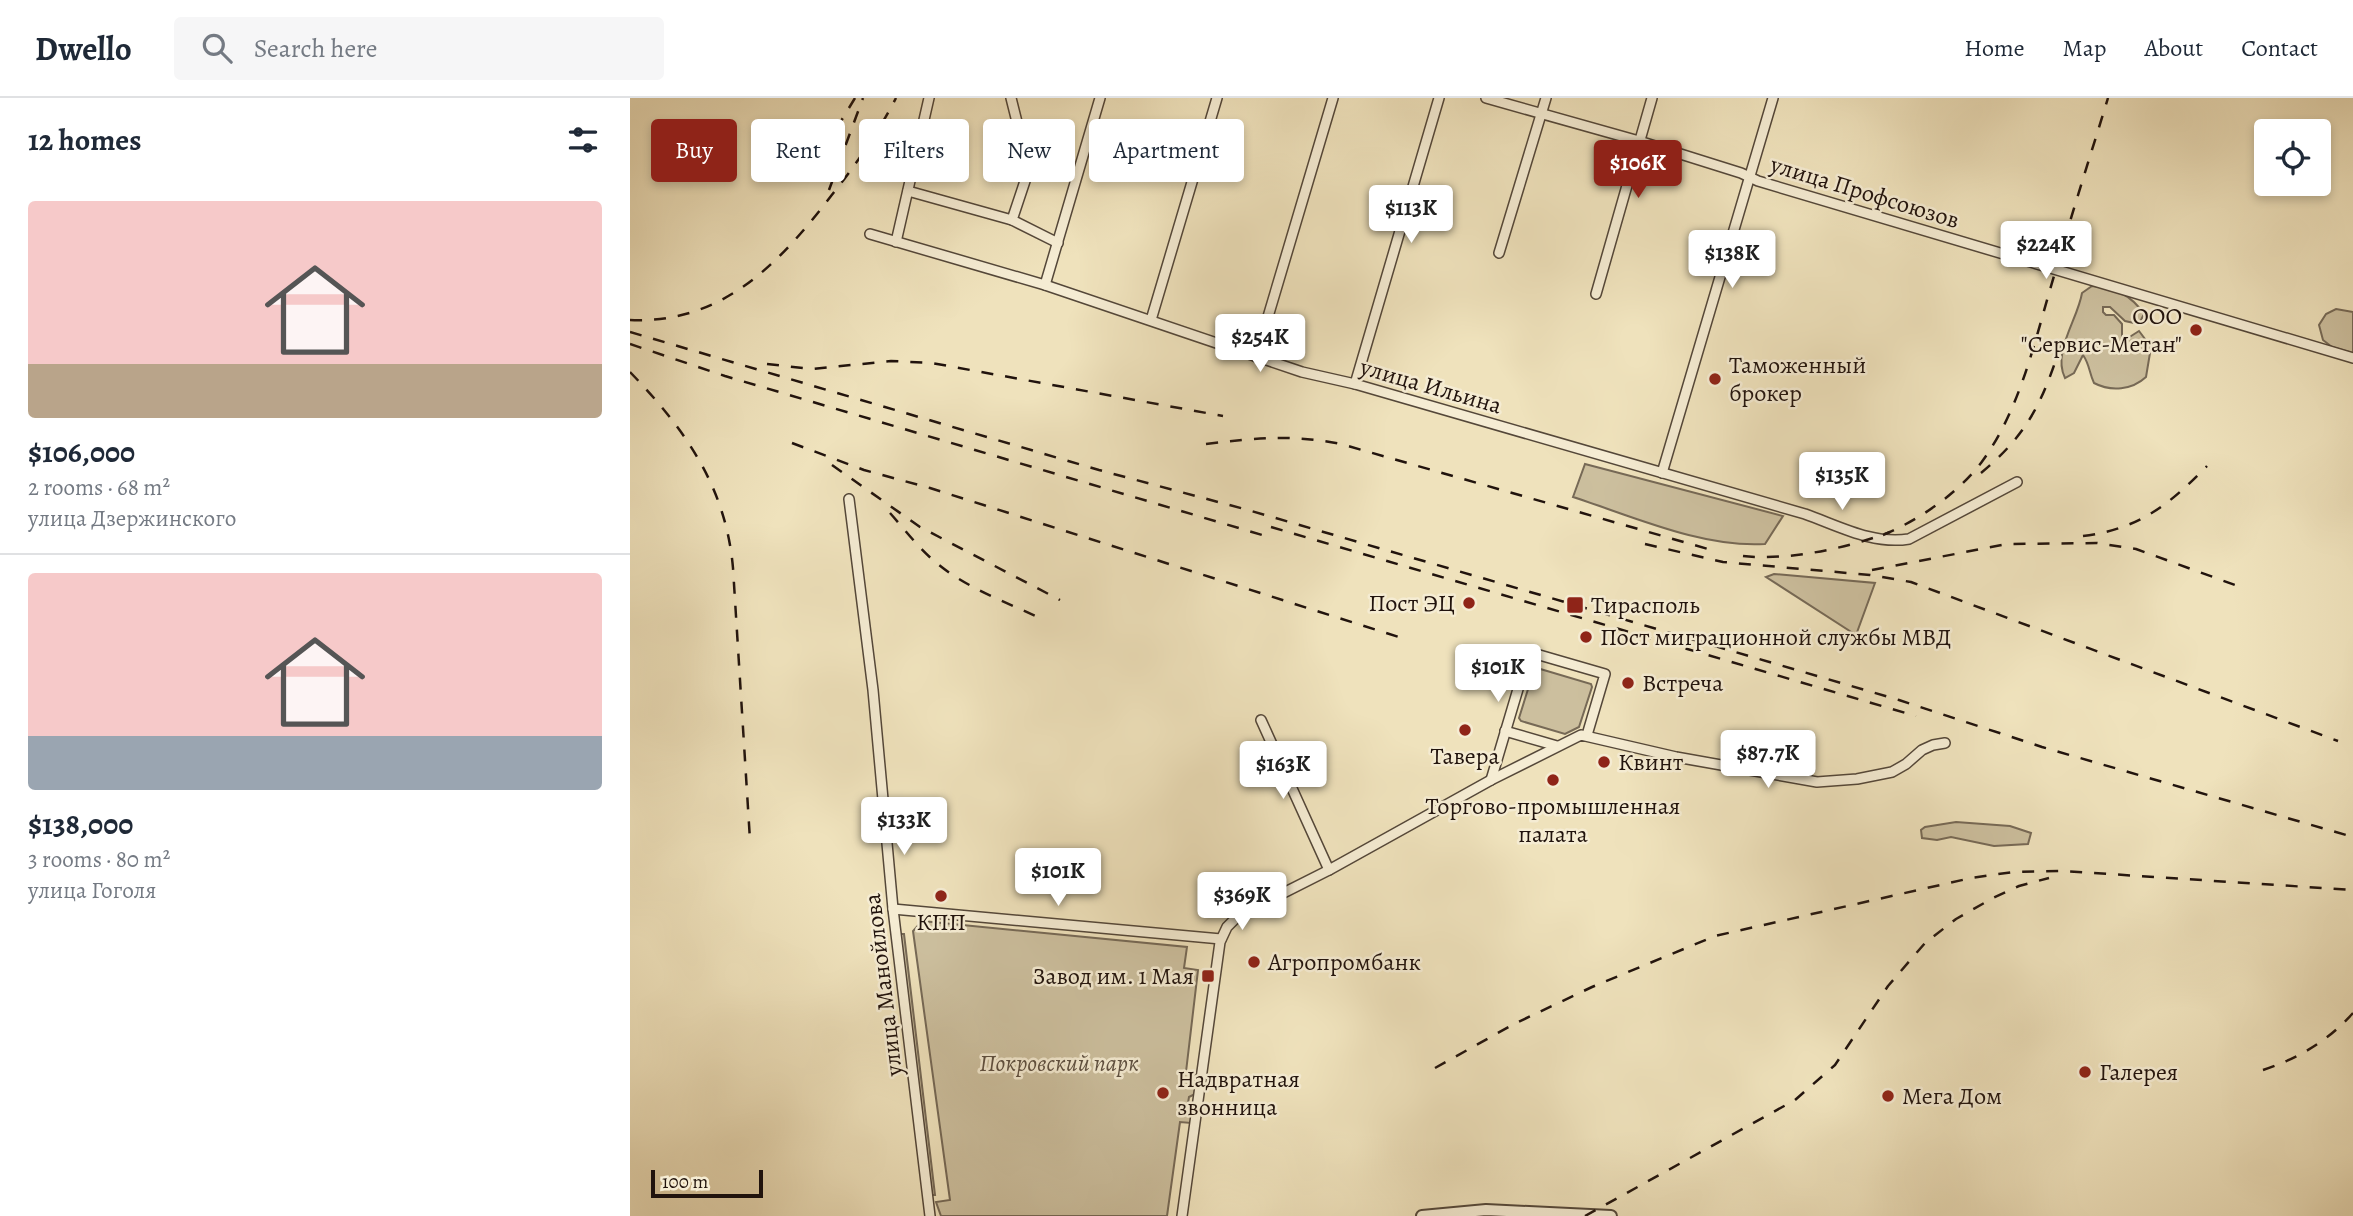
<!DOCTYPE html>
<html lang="en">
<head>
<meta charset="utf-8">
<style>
	:root { --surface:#fff; --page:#f6f6f7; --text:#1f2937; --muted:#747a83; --line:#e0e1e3; --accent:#8f2418 }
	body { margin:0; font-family:Alegreya,serif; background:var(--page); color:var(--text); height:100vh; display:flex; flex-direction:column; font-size:26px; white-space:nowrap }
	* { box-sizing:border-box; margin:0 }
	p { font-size:23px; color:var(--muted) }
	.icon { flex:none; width:38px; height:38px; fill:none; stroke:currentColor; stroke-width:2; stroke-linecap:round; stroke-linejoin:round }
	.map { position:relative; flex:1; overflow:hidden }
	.side { display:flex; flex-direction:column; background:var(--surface); width:630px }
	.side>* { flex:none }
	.top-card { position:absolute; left:21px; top:21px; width:665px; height:63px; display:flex; gap:14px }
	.tools { position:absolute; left:1624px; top:21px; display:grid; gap:14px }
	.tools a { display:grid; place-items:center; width:77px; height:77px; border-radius:7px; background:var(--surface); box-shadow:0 4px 10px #0003; font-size:35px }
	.scale { position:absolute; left:21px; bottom:18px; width:112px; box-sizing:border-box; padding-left:7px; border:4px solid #21130d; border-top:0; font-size:19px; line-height:24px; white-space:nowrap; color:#21130d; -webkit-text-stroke:5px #f5ecd3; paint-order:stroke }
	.price { position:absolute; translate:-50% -60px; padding:0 16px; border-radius:7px; background:#fff; color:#222; font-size:23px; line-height:46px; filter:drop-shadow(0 2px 4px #0008) }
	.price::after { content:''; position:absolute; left:50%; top:42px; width:21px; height:16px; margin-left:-10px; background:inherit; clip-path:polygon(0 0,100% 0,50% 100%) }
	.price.selected { background:var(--accent); color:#fff }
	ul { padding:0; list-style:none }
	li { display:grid; align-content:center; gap:14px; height:371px; padding:0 28px }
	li+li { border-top:2px solid var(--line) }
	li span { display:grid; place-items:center; height:217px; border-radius:7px; color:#555 }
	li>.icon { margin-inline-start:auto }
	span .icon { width:126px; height:126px; fill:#fffc; stroke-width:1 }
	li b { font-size:30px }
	h2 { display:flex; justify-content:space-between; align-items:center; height:84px; padding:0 28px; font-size:30px }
	.tag { padding:0 24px; border-radius:7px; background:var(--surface); box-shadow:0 4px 10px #0003; font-size:24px; line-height:63px }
	.tag.selected { background:var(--accent); color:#fff }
	header { display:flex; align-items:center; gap:42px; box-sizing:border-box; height:98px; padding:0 35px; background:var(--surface); border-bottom:2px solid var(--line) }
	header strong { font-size:33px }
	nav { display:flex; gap:38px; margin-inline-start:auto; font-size:24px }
	.search { width:490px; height:63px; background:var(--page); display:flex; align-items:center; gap:18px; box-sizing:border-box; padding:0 24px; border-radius:7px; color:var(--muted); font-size:26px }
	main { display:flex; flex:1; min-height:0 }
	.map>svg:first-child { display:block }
	.green { fill:#ccbf9e; stroke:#766956; stroke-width:2 }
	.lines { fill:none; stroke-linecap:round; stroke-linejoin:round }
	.minor-casing { stroke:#544739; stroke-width:12 }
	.tertiary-casing { stroke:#544739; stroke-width:14 }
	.minor { stroke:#f5ecd3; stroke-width:9 }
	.tertiary { stroke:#f5ecd3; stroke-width:10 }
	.rail { stroke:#21130d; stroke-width:2.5; stroke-dasharray:12 12; stroke-linecap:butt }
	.poi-dot { fill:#8f2418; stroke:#f5ecd3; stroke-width:2.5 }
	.labels { text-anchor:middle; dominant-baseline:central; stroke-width:5; stroke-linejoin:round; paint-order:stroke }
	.street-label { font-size:24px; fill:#21130d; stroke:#f5ecd3 }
	.poi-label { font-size:24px; fill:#21130d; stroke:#f5ecd3; text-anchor:start }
	.park-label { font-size:24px; font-style:italic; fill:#5d4f40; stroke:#f5ecd3 }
</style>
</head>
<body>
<header>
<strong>Dwello</strong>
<div class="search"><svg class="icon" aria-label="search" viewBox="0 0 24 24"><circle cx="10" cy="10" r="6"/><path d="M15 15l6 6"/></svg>Search here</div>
<nav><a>Home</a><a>Map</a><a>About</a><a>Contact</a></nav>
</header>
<main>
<section class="side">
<h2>12 homes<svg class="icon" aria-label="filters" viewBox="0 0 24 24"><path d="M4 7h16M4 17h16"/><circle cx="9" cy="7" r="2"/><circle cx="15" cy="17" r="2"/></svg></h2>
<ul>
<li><span style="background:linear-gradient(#f6c9c9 75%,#b9a48a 0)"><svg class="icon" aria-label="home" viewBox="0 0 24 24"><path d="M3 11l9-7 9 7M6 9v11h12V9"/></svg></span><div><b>$106,000</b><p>2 rooms · 68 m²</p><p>улица Дзержинского</p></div></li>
<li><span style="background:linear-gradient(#f6c9c9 75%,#9aa5b1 0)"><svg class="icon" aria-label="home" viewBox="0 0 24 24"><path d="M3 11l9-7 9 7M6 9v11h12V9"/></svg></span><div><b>$138,000</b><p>3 rooms · 80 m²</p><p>улица Гоголя</p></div></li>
</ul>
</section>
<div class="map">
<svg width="1723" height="1118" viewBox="0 0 1723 1118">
	<rect width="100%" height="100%" fill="#efe2bc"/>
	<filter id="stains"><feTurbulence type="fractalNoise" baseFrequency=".00286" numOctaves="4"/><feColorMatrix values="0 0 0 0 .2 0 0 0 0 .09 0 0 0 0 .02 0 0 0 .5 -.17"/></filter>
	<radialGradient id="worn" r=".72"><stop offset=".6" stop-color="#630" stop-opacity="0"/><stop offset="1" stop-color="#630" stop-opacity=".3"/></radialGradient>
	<g class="green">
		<path d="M 1462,188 C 1485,189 1501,197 1514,216 L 1509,226 L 1495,223 L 1480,209 L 1473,209 L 1473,214 L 1476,217 L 1484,217 L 1492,226 L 1492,238 L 1498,240 L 1509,233 L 1521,249 L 1516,279 C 1502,292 1481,294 1464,285 C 1459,275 1460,267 1453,257 L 1444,275 L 1435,280 C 1422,254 1448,221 1452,195 Z"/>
		<polygon points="1706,211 1723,214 1723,255 1702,249 1693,242 1689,227 1696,216"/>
		<path d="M 955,366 L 1153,418 L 1135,446 C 1072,450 1002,418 943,399 Z"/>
		<polygon points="1144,476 1245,485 1226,537 1136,479"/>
		<polygon points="907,570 961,586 962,589 949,629 935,636 891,623 889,620 904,572"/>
		<polygon points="1326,724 1380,728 1401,735 1398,746 1364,748 1321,739 1307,742 1292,740 1291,732 1295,729"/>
		<polygon points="292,823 557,849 554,870 568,872 556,974 568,977 565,996 559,999 558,1005 563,1011 561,1025 550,1024 537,1118 311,1118 306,1104 320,1102 283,833"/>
		<polygon points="270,836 274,836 305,1097 301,1097"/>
	</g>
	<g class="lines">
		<g class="minor-casing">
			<g id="minor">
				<polyline points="381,0 395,56 395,83 382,122 428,145"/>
				<polyline points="856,0 1009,43 1111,75 1128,83 1723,260"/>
				<polyline points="278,93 382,122"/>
				<path d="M 240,136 L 415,187 L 672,274 L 725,286 L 1175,416 C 1209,428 1243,447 1279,441 L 1387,384"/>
				<polyline points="266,144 299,0"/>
				<polyline points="869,155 916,0"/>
				<polyline points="415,187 470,0"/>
				<polyline points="966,196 1022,0"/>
				<polyline points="521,222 587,0"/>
				<polyline points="626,259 703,0"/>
				<polyline points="725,286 809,0"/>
				<polyline points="1032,375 1143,0"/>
				<polyline points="219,401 243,592 263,811 300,1118"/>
				<polyline points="631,622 699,772"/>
				<polyline points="875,633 927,648"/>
				<polyline points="861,682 899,554 975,576 957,637"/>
				<polyline points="263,811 591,841"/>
				<polyline points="552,1118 590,844 597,829 608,818 699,772 861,682 951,637 1046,659 1187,684 1227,681 1262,674 1276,666 1292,652 1303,647 1315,645"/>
			</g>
		</g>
		<g class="tertiary-casing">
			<polyline id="tertiary" points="792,1118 856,1112 981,1118"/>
		</g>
		<use href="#minor" class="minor"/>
		<use href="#tertiary" class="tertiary"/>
		<g class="rail">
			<polyline points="194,51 225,0"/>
			<polyline points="199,92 233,0"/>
			<path d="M 0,222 C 92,226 149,166 201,98 C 225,68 248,35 266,0"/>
			<polyline points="0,234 469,372 618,412 945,507 1269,602 1412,649 1723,739"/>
			<polyline points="0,246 95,278 639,439"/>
			<polyline points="137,266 182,271 261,263 302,265 593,318"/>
			<path d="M 0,274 C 55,331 96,389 103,470 L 120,742"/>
			<polyline points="162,345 234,372 300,390 775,541"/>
			<path d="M 576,346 C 627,340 659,336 711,346 L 1085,453"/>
			<polyline points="202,367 290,429 430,502"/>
			<path d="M 1351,375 C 1399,335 1412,304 1431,247"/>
			<path d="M 260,415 C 276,433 290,452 309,467 C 339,491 376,504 410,520"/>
			<polyline points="641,429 1286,618"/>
			<path d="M 1253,437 C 1289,422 1327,396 1351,365 C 1391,311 1405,241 1424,178 C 1441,118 1460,59 1478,0"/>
			<path d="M 1453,438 C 1509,431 1539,407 1577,368"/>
			<polyline points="1015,446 1093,464 1240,477 1281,484 1708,643"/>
			<path d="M 1113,458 C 1158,463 1218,450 1260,434"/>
			<polyline points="1242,472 1377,446 1467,445 1506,451 1605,487"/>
			<polyline points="805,970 884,926 962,889 1085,838 1341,780 1383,774 1433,773 1723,792"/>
			<path d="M 1633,972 C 1669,960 1698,943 1723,915"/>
			<polyline points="955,1118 1165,1002 1205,967 1258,888 1295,845 1326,821 1363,800 1389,788 1419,780"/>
		</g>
	</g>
	<g class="poi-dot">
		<circle cx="1566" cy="232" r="7"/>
		<circle cx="1085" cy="281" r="7"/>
		<circle cx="839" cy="505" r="7"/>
		<rect x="936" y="498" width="18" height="18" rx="3.5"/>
		<circle cx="956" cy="539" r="7"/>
		<circle cx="998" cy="585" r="7"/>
		<circle cx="835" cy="632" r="7"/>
		<circle cx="974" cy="664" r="7"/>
		<circle cx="923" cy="682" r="7"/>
		<circle cx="311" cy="798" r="7"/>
		<circle cx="624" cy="864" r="7"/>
		<rect x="571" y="871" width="14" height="14" rx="3.5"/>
		<circle cx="1455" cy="974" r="7"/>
		<circle cx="533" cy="995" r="7"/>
		<circle cx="1258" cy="998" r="7"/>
	</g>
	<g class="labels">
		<g class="street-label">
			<text transform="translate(1235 94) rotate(17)">улица Профсоюзов</text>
			<text transform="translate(801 288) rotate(16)">улица Ильина</text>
			<text transform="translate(253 887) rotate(-97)">улица Манойлова</text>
		</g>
		<g class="poi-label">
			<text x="1552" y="218" text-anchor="end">ООО<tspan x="1552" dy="28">"Сервис-Метан"</tspan></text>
			<text x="1099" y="267">Таможенный<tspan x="1099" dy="28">брокер</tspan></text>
			<text x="825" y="505" text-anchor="end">Пост ЭЦ</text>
			<text x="961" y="507">Тирасполь</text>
			<text x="970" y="539">Пост миграционной службы МВД</text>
			<text x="1012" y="585">Встреча</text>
			<text x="835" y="658" text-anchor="middle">Тавера</text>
			<text x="988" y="664">Квинт</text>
			<text x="923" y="708" text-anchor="middle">Торгово-промышленная<tspan x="923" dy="28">палата</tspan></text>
			<text x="311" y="824" text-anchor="middle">КПП</text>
			<text x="638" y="864">Агропромбанк</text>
			<text x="564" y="878" text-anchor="end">Завод им. 1 Мая</text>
			<text x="1469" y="974">Галерея</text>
			<text x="547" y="981">Надвратная<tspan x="547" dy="28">звонница</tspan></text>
			<text x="1272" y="998">Мега Дом</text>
		</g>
		<g class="park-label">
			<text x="429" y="965">Покровский парк</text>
		</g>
	</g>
	<rect width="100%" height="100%" filter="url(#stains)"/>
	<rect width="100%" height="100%" fill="url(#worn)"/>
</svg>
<div class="tools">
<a><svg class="icon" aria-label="locate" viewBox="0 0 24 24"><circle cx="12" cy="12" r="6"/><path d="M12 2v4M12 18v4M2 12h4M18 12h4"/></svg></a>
</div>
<div class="scale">100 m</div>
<b class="price selected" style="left:1008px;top:102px">$106K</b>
<b class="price" style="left:781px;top:147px">$113K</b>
<b class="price" style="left:1416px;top:183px">$224K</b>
<b class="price" style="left:1102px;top:192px">$138K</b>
<b class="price" style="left:630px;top:276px">$254K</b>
<b class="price" style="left:1212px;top:414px">$135K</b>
<b class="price" style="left:868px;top:606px">$101K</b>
<b class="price" style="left:1138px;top:692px">$87.7K</b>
<b class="price" style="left:653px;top:703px">$163K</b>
<b class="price" style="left:274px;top:759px">$133K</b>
<b class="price" style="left:428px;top:810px">$101K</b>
<b class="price" style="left:612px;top:834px">$369K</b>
<div class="top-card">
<a class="tag selected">Buy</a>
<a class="tag">Rent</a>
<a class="tag">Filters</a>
<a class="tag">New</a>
<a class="tag">Apartment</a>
</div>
</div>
</main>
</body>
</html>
